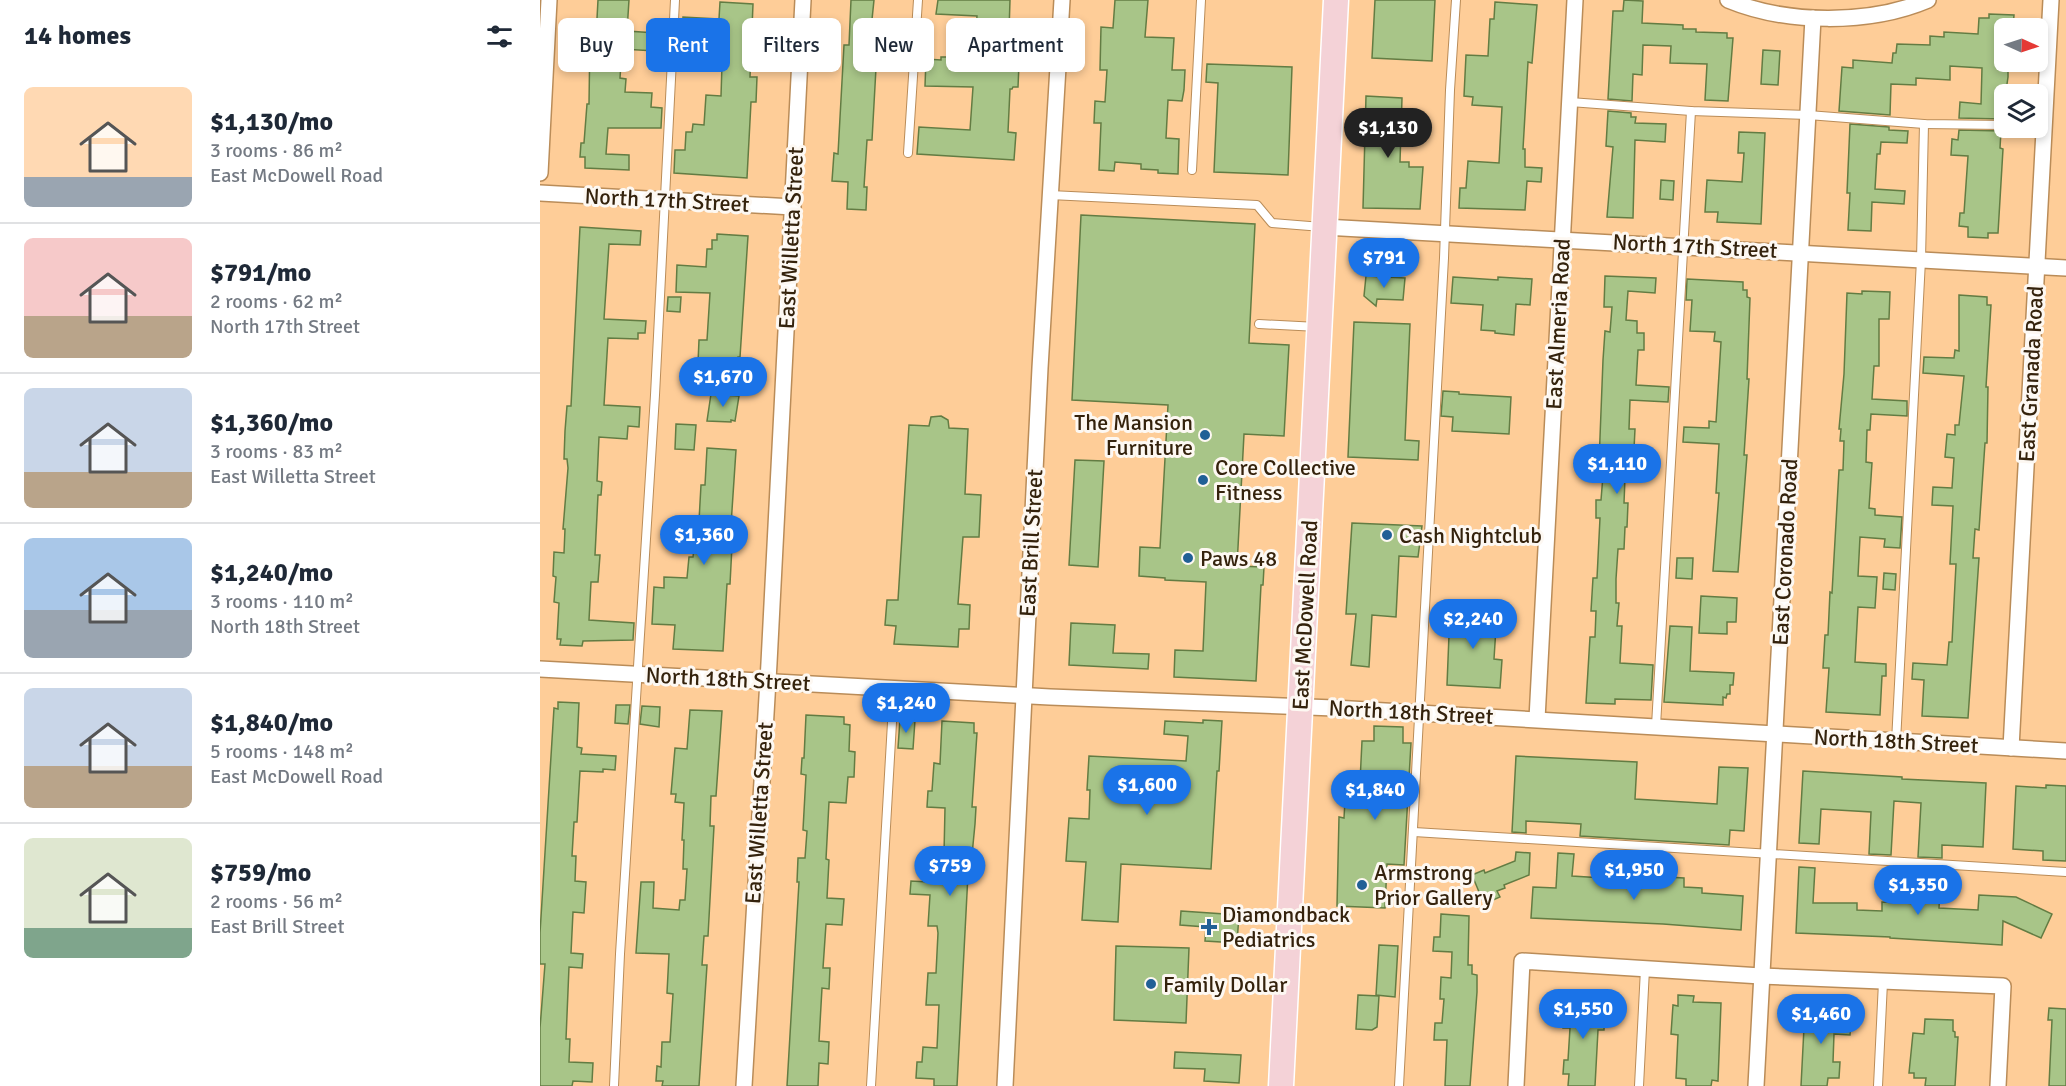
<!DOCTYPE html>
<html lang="en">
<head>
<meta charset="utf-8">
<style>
	:root { --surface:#fff; --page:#f6f6f7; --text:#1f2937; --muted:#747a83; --line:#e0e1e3; --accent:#1a73e8 }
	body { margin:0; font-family:Signika,sans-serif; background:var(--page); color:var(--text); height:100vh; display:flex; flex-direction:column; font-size:22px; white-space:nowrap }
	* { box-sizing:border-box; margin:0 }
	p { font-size:20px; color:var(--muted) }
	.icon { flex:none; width:33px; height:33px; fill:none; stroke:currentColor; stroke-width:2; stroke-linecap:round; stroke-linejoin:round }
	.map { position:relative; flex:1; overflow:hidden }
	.drawer { display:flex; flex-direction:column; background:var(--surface); width:540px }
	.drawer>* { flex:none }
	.banner { position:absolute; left:18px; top:18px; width:570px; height:54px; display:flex; gap:12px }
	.needle { width:39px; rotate:93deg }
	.buttons { position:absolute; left:1454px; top:18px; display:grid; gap:12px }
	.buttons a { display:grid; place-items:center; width:54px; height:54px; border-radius:9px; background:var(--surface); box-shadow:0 3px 9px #0003; font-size:30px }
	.price { position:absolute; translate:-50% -51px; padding:0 14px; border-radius:21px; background:var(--accent); color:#fff; font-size:20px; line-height:39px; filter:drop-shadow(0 2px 3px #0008) }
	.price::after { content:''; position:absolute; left:50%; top:36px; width:18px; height:14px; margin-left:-9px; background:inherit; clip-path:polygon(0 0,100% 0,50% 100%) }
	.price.current { background:#222; color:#fff }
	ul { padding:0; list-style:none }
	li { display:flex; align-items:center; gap:18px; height:150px; padding:0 24px }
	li+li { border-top:2px solid var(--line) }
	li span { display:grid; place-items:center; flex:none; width:168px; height:120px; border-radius:9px; color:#555 }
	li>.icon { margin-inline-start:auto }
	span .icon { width:72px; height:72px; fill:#fffc; stroke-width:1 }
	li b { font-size:26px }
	h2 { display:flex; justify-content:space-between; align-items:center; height:72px; padding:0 24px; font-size:26px }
	.chip { padding:0 21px; border-radius:9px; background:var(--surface); box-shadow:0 3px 9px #0003; font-size:21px; line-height:54px }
	.chip.current { background:var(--accent); color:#fff }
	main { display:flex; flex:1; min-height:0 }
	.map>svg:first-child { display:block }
	.building { fill:#a8c588; stroke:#637c43; stroke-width:1.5 }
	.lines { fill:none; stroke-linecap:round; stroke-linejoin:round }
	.lane-casing { stroke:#ba8c58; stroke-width:10 }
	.street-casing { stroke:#ba8c58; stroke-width:18 }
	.primary-casing { stroke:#fff; stroke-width:27 }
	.lane { stroke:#fff; stroke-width:8 }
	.street { stroke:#fff; stroke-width:15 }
	.primary { stroke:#f4d2d7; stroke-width:24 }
	.poi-dot { fill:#216096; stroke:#fdf8f2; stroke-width:2 }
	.labels { text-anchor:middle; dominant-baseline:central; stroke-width:6; stroke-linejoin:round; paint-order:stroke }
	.street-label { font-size:22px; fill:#34220c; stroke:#fdf8f2 }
	.poi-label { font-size:22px; fill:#34220c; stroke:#fdf8f2; text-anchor:start }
</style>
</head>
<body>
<main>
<section class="drawer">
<h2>14 homes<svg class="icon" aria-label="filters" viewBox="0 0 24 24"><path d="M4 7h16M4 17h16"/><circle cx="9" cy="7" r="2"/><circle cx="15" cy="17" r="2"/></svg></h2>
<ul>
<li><span style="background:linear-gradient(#ffd9b3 75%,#9aa5b1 0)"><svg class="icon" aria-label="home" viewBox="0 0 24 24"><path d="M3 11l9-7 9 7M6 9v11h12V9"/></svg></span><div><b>$1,130/mo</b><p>3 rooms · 86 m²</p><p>East McDowell Road</p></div></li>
<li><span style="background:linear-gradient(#f6c9c9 65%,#b9a48a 0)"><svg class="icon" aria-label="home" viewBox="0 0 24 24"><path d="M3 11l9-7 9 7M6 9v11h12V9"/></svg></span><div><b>$791/mo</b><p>2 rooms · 62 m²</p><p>North 17th Street</p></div></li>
<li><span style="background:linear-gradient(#c9d6e8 70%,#b9a48a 0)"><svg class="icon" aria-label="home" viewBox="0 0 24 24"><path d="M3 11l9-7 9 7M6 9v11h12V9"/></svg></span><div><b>$1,360/mo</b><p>3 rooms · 83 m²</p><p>East Willetta Street</p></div></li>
<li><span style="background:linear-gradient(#a9c7e8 60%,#9aa5b1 0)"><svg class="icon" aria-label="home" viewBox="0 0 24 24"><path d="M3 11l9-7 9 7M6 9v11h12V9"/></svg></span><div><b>$1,240/mo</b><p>3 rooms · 110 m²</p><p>North 18th Street</p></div></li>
<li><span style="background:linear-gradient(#c9d6e8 65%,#b9a48a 0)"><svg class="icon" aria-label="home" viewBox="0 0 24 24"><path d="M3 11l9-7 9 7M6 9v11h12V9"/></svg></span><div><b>$1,840/mo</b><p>5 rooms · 148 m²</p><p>East McDowell Road</p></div></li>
<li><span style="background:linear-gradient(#dfe7d0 75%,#7fa58c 0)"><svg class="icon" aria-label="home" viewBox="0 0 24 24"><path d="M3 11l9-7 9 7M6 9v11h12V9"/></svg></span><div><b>$759/mo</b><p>2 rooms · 56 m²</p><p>East Brill Street</p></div></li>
</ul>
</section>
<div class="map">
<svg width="1526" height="1086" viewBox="0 0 1526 1086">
	<rect width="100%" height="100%" fill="#fecd98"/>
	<g class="building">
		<polygon points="58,0 89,0 87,31 116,33 115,51 82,49 80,78 86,79 85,92 112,93 111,107 122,108 121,128 68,128 66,154 89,155 89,170 45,168 45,157 40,157 41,143 44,143 47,104 49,104 50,36 56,37"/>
		<polygon points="311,0 334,0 327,68 336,68 332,140 327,140 324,187 327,187 326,210 307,209 308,182 292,181 294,153 298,154 304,45 309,45"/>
		<polygon points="398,0 470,0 468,63 479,64 478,87 473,87 472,89 470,89 468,132 476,133 474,160 377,154 379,127 430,130 433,87 385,86 386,59 401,60 401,57 411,57 411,42 435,43 437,16 396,14"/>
		<polygon points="575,0 608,0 605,37 634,38 632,70 645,70 644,90 642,101 628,100 626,138 639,139 638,174 618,173 618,170 601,169 601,164 575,162 574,171 559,170 561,123 554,123 555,101 565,102 567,70 560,70 561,27 573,28"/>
		<polygon points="835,0 895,0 892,61 832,58"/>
		<polygon points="1084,0 1103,1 1102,23 1143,25 1143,29 1156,29 1156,32 1187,33 1187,38 1193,38 1188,101 1165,100 1167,64 1130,63 1131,46 1103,45 1102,75 1093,74 1092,101 1068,99 1073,11 1083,11"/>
		<polygon points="180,2 213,4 210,77 217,77 216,102 211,102 207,178 134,173 135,150 145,150 146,132 152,132 153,124 164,125 166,95 181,96 183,33 142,31 143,17 179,19"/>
		<polygon points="955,2 997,5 992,63 988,62 983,149 985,149 985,167 1002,168 1001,182 987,181 985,210 919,208 920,188 926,188 928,161 959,163 962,107 932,105 933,97 924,96 926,55 948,56 950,19 954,19"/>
		<polygon points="1449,14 1474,15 1473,28 1464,28 1464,62 1468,62 1468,77 1462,119 1419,118 1420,102 1441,104 1442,68 1410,66 1410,80 1376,78 1376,85 1351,84 1350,115 1299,111 1302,67 1313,68 1313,60 1352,63 1353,53 1356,53 1357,44 1390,45 1390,36 1404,37 1404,32 1438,34 1439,18 1449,18"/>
		<polygon points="1223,50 1240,51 1238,85 1221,84"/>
		<polygon points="667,64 752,67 748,175 674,172 678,83 666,82"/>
		<polygon points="826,96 862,98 860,162 869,162 869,167 883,167 880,209 823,208"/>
		<polygon points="1068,111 1091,113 1091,117 1096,117 1095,123 1126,124 1125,142 1095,140 1093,218 1067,217 1073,147 1066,146"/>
		<polygon points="1310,124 1349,127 1349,130 1368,131 1367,143 1341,142 1340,154 1337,154 1335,189 1365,191 1364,204 1332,202 1331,231 1308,230 1310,193 1307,193"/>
		<polygon points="1419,130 1461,131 1460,148 1463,149 1458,233 1448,233 1448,238 1428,237 1428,227 1419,226 1420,213 1424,213 1428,156 1411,155 1412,139 1418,140"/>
		<polygon points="1199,132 1225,133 1221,224 1177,222 1178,212 1165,212 1167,180 1202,182 1204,153 1198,153"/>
		<polygon points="1121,180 1134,181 1133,200 1120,199"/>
		<polygon points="541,215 715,224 709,343 749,345 744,436 704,434 697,566 724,567 723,585 721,585 716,681 634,677 635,650 663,651 666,582 625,580 625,578 599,576 600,547 620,548 628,405 532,400"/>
		<polygon points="40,227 101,231 100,245 69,244 64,319 106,321 105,333 98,333 98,339 68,338 64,405 100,407 99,427 88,426 87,439 59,437 57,481 62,482 61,495 58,495 55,555 60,555 58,582 51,582 49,620 94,623 93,640 43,641 42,646 20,645 21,639 17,639 19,603 14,602 16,577 13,576 14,552 24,553 25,529 23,529 28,468 27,459 24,459 25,431 27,406 31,406"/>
		<polygon points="177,234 208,236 200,357 198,357 197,365 158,363 159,340 167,340 170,293 136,292 137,265 166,267 167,249 172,249 172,240 177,240"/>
		<polygon points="826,276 865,278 863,300 837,299 836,306 824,296"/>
		<polygon points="1065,276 1116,278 1115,293 1088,291 1086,320 1097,321 1097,333 1104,333 1104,350 1098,350 1096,385 1129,387 1128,402 1090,400 1089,429 1095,429 1094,449 1103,450 1102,464 1092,463 1091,478 1085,477 1084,503 1088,503 1087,527 1085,527 1084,549 1078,549 1076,579 1076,603 1079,603 1077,626 1082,626 1080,663 1113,665 1111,700 1075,699 1075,704 1046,703 1050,637 1055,637 1056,611 1051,611 1053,578 1057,578 1060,518 1056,518 1056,500 1061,500 1064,463 1059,463 1063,360 1065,331 1070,332 1072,307 1064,307"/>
		<polygon points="913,277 958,280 958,277 992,279 990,305 976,304 974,335 955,333 955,331 941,330 943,305 911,303"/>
		<polygon points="1147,279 1203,282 1203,290 1207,290 1207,297 1210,298 1207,379 1209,379 1204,455 1207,455 1198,572 1173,571 1179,493 1176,493 1179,444 1143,442 1144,427 1169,428 1169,421 1176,422 1181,342 1174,341 1175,332 1150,331 1152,300 1146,300"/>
		<polygon points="1322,291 1350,292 1349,319 1339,319 1339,366 1334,366 1332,399 1367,401 1367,416 1331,414 1330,430 1327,430 1326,462 1332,463 1329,508 1335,509 1335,515 1362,517 1360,548 1344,547 1345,539 1320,537 1318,576 1337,577 1335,608 1318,607 1315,662 1346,664 1346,676 1342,676 1340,715 1286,712 1289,668 1283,668 1285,635 1288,635 1290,592 1292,593 1299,470 1303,470 1304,441 1300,441 1301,429 1299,429 1304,374 1307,293 1322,294"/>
		<polygon points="1419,295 1447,297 1447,305 1451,305 1446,387 1448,387 1447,443 1445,443 1439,530 1435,529 1433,558 1439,558 1428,718 1382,716 1384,680 1372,679 1373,663 1407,665 1409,642 1412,642 1416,564 1410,564 1413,506 1392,505 1393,487 1412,488 1414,458 1405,457 1407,434 1415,435 1415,425 1419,425 1424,376 1383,373 1384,357 1414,358 1415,350 1419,351"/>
		<polygon points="128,297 141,297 140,312 127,311"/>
		<polygon points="814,322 870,324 865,440 879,441 878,460 808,457"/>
		<polygon points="903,391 919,392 919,394 971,397 969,434 912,431 913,417 901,416"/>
		<polygon points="171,394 199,396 195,421 191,420 191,422 167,421"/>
		<polygon points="401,416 408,420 409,428 428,429 425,494 441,495 439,537 423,537 418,604 430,605 429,629 419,629 418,647 354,644 356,626 345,625 347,600 358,600 369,425 389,426 391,417"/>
		<polygon points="136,424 156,425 154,450 135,449"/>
		<polygon points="167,448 196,450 191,525 194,525 193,547 192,546 190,584 187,584 183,651 133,649 135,625 112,624 114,587 124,588 124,577 147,578 149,557 153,557 157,521 159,521 161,485 165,485"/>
		<polygon points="535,460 564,461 558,567 529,565"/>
		<polygon points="812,523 882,526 878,557 859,556 856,617 832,615 829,667 811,665 816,614 806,614"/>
		<polygon points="1137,558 1153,558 1152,579 1136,578"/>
		<polygon points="1344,573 1356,574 1355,590 1343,589"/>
		<polygon points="1161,596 1197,598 1196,622 1187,622 1187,634 1159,633"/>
		<polygon points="910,610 957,612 954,659 962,660 960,688 907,685"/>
		<polygon points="531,623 575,625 573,653 609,654 608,669 529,665"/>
		<polygon points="1130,626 1152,627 1150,671 1194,673 1193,685 1190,685 1190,694 1187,694 1186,698 1183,697 1183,705 1124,702"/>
		<polygon points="18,702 39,703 37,747 42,748 41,754 76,756 75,770 63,769 63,772 40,771 37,822 34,822 32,856 36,856 35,881 46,882 44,913 33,912 31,953 43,954 42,968 29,967 26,1039 30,1039 29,1062 53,1063 52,1082 33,1081 32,1086 0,1086 0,1028 5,964 0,964 0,933 14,708 18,709"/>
		<polygon points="76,705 90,705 88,724 75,723"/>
		<polygon points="102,706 120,707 119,727 100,724"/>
		<polygon points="150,710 182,711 176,796 171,796 170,826 174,826 168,936 164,936 162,965 167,965 159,1086 122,1086 123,1081 116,1081 117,1066 121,1067 122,1042 130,1042 133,994 127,993 129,954 96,953 101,882 114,882 113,908 139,910 140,900 145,900 147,869 143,869 144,840 142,840 144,803 135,802 136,794 131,794 135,748 147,749"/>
		<polygon points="266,715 304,717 304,724 310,725 309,751 315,752 314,777 308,777 306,803 289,802 286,859 289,860 287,898 304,899 302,925 286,924 283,968 290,968 289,989 282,988 279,1041 289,1042 288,1064 279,1063 278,1086 247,1086 259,882 257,882 258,858 265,858 267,831 263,830 266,775 261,774 262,758 264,758"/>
		<polygon points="360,719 375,720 373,749 358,748"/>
		<polygon points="663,720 682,721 679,771 677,771 671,869 581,864 578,922 542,920 546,862 526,861 529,818 549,819 550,790 547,790 549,756 646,761 648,736 624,734 625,721 663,723"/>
		<polygon points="402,721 434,723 434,733 437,733 432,807 436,807 435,824 432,855 429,855 417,1086 394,1086 394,1079 376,1078 377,1062 382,1062 383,1047 397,1048 399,1005 386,1005 388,973 396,973 398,933 397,926 388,926 390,895 370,894 371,881 406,883 407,854 404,854 405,808 387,807 388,791 392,791 394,763 400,764"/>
		<polygon points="834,726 863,727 863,743 871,743 864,865 847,864 845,908 797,906 799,817 804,818 805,801 819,802 822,741 834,741"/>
		<polygon points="976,756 1097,762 1095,799 1177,804 1179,767 1208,768 1204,831 1190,830 1189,845 1040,836 1041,824 1024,823 986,821 986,833 972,832"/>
		<polygon points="1263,771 1362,777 1362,779 1446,783 1443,847 1402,845 1402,858 1378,857 1381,803 1354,801 1351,855 1329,854 1331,812 1281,809 1279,844 1259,843"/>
		<polygon points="1506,785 1526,786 1526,861 1503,860 1503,851 1473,849 1476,786 1506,788"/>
		<polygon points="976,852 990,853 989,875 964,885 965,888 957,891 960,897 944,904 932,875 944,870 945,873 975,861"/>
		<polygon points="1018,853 1034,854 1032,876 1063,878 1063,886 1089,887 1090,875 1144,878 1144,887 1162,888 1162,893 1203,896 1201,930 1123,924 991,918 993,887 1016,888"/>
		<polygon points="1259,867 1275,868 1273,903 1317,903 1317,910 1342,911 1342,902 1382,904 1383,869 1401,870 1399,908 1438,910 1439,895 1476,897 1512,914 1501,938 1463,921 1462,945 1350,938 1350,937 1256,933"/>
		<polygon points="641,911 699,915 697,943 665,941 666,927 640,925"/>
		<polygon points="901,914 929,916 928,965 932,965 932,974 937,975 937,992 930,1086 905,1086 907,1040 894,1040 895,1023 902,1023 904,999 900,999 901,977 911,978 912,952 893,951 894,937 900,937"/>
		<polygon points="839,945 858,946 855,997 836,995"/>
		<polygon points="576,946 649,948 646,1023 574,1020"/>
		<polygon points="818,995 839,996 837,1027 832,1030 816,1029"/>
		<polygon points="1138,995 1154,996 1153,1002 1181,1003 1178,1081 1172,1080 1171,1086 1146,1086 1146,1079 1136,1078 1138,1035 1131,1034 1133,1005 1138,1006"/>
		<polygon points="1025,997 1042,998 1041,1003 1065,1004 1064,1030 1058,1030 1055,1086 1028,1086 1029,1074 1023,1074 1024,1060 1028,1060 1030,1028 1023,1028"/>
		<polygon points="1265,1008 1303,1010 1303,1021 1311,1022 1310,1035 1294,1034 1293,1062 1300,1062 1299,1078 1288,1078 1287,1086 1261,1086"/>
		<polygon points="1509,1008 1526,1009 1526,1086 1509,1086 1512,1020 1508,1020"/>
		<polygon points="1385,1019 1413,1020 1413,1031 1415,1032 1415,1037 1418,1037 1415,1086 1385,1086 1386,1078 1374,1078 1374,1073 1369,1073 1373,1033 1384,1034"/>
		<polygon points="635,1052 701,1055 699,1083 664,1081 665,1069 634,1068"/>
	</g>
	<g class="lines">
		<g class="lane-casing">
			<g id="lane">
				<polyline points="1030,102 1151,111 1268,115 1384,124 1464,125"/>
				<polyline points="368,153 378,0"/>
				<polyline points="652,170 661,0"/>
				<polyline points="510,195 717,205 732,223 782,227"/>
				<polyline points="719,324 778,327"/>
				<polyline points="1116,726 1151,111"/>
				<polyline points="1356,742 1381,260 1384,124"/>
				<polyline points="874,832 1526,872"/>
				<polyline points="74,1086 80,954 115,395 135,0"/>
				<polyline points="331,1086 354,688"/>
				<polyline points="859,1086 904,258 910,90 916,0"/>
				<polyline points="1099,1086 1105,969"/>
				<polyline points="1338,1086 1343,982"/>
			</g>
		</g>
		<g class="street-casing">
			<g id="street">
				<path d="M 1188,0 C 1246,24 1329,25 1388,0"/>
				<polyline points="0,173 9,0"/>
				<polyline points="0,193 253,207"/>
				<polyline points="784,227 1526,268"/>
				<polyline points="0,669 510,697 794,708 1526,751"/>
				<polyline points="997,719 1035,0"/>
				<polyline points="1471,748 1511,0"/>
				<polyline points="204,1086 229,663 263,0"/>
				<polyline points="465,1086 500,368 522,0"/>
				<polyline points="976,1086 982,961 1221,976 1463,986 1458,1086"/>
				<polyline points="1216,1086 1273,18"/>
			</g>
		</g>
		<g class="primary-casing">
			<polyline id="primary" points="741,1086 796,0"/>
		</g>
		<use href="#lane" class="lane"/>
		<use href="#street" class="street"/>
		<use href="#primary" class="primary"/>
	</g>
	<g class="poi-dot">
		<circle cx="665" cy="435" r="6"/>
		<circle cx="663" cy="480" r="6"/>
		<circle cx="847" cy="535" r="6"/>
		<circle cx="648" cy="558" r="6"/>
		<circle cx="822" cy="885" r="6"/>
		<path d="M666 918h6v6h6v6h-6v6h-6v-6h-6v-6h6z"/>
		<circle cx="611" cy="984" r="6"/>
	</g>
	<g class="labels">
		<g class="street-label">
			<text transform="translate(127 200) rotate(3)">North 17th Street</text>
			<text transform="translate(251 238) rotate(-87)">East Willetta Street</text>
			<text transform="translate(1155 246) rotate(3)">North 17th Street</text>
			<text transform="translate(1018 324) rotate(-87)">East Almeria Road</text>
			<text transform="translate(1491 374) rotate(-87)">East Granada Road</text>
			<text transform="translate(491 543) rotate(-87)">East Brill Street</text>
			<text transform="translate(1245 552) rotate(-87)">East Coronado Road</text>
			<text transform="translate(765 615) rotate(-87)">East McDowell Road</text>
			<text transform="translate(188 679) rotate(3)">North 18th Street</text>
			<text transform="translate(871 712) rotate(3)">North 18th Street</text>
			<text transform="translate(1356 741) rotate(3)">North 18th Street</text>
			<text transform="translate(219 813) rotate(-86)">East Willetta Street</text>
		</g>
		<g class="poi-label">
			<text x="653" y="422" text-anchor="end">The Mansion<tspan x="653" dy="25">Furniture</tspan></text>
			<text x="675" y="467">Core Collective<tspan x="675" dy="25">Fitness</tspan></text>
			<text x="859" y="535">Cash Nightclub</text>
			<text x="660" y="558">Paws 48</text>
			<text x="834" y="872">Armstrong<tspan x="834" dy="25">Prior Gallery</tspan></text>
			<text x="682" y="914">Diamondback<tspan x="682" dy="25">Pediatrics</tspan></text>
			<text x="623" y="984">Family Dollar</text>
		</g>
	</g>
</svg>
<div class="buttons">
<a><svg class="needle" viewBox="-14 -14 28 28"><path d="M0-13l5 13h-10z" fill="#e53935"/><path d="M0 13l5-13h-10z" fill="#747a83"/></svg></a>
<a><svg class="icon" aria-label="layers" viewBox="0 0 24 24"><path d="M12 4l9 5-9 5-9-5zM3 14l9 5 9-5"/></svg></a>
</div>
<b class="price current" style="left:848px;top:159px">$1,130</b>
<b class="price" style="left:844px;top:289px">$791</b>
<b class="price" style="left:183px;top:408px">$1,670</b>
<b class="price" style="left:1077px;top:495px">$1,110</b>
<b class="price" style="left:164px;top:566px">$1,360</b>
<b class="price" style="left:933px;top:650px">$2,240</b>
<b class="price" style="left:366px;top:734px">$1,240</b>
<b class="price" style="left:607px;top:816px">$1,600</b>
<b class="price" style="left:835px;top:821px">$1,840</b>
<b class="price" style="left:410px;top:897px">$759</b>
<b class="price" style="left:1094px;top:901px">$1,950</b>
<b class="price" style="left:1378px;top:916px">$1,350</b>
<b class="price" style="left:1043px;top:1040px">$1,550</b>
<b class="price" style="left:1281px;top:1045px">$1,460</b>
<div class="banner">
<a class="chip">Buy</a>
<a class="chip current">Rent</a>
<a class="chip">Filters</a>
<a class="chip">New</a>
<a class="chip">Apartment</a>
</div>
</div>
</main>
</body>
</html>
